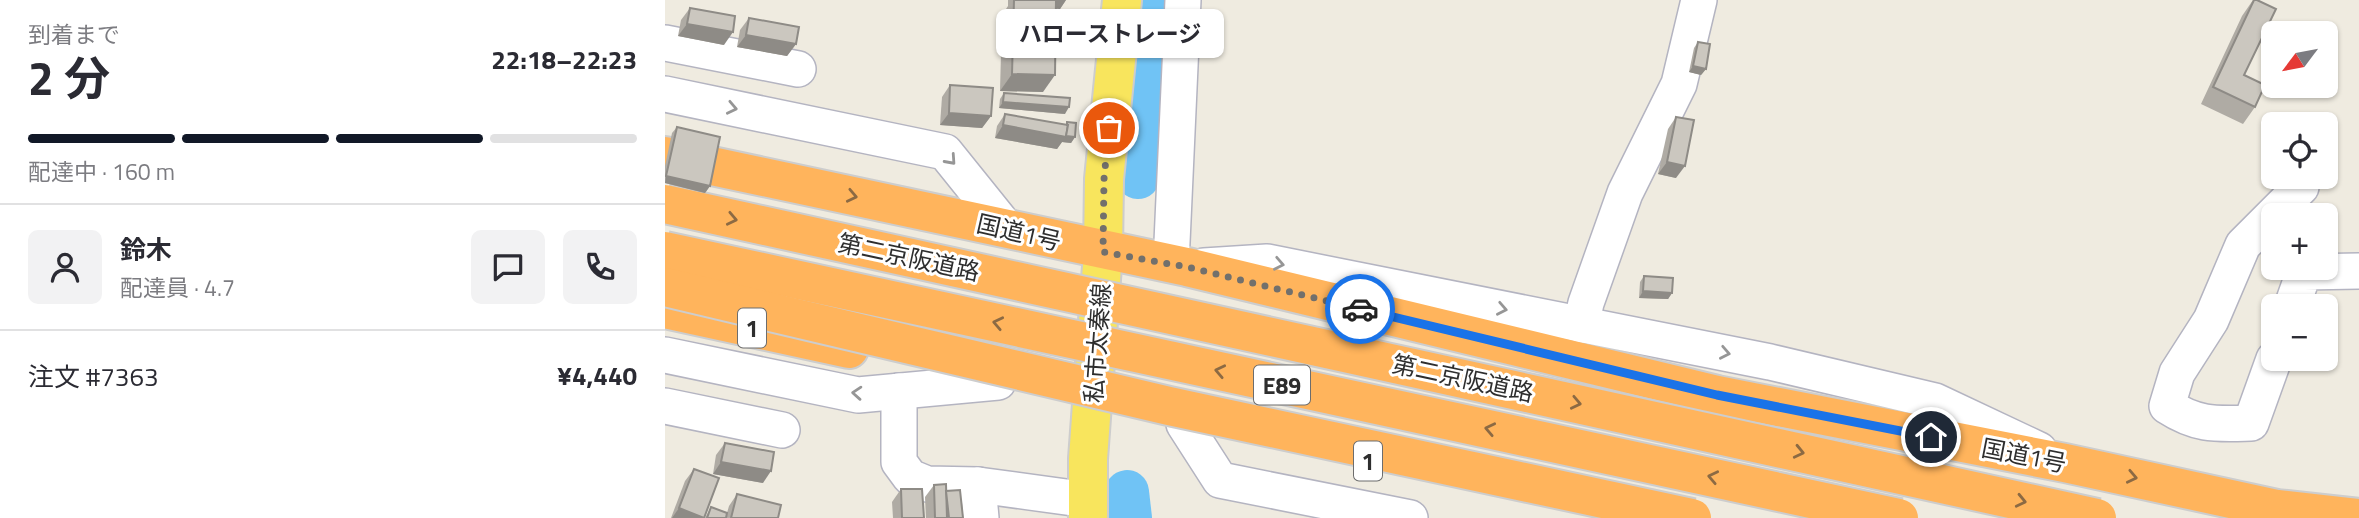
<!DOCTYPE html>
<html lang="ja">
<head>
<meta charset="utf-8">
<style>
  :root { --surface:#fff; --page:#f2f2f3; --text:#2b2b33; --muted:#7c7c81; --line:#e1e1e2; --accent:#111827 }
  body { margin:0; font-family:"Titillium Web","Noto Sans JP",sans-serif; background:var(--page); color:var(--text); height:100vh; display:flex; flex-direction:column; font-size:26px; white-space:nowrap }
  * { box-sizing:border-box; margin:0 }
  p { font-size:23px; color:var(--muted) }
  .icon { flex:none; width:38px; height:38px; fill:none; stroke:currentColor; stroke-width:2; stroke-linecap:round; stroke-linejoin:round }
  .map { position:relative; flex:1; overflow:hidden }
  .panel { display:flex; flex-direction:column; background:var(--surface); width:665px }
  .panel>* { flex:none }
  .needle { width:46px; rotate:238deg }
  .controls { position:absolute; left:1596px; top:21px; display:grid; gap:14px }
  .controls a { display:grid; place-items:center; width:77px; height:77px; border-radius:10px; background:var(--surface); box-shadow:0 2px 5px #0004; font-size:35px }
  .pin { position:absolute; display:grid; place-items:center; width:60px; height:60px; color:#fff; margin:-30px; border:4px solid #fff; border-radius:50%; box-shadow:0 2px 7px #0007 }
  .courier { position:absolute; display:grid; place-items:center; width:70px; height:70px; margin:-35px; border:5px solid #1a73e8; border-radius:50%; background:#fff; color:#222; box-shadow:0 2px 9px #0007 }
  .bubble { position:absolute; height:49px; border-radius:10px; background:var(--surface); box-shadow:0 2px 5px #0004; font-size:23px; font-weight:700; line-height:49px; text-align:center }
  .headline em { font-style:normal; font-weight:700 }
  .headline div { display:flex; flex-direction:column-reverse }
  .headline { display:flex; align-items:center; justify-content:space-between; height:119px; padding:0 28px }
  h1 { font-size:46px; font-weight:700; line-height:52px }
  .bar { display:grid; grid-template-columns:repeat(4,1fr); gap:10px 7px; align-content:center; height:84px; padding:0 28px }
  .bar i { height:9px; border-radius:5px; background:var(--line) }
  .bar .active { background:var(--accent) }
  .bar p { grid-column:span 4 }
  .line { display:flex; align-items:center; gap:18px; padding:0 28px; border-top:2px solid var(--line) }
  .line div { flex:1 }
  .round { display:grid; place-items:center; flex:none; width:74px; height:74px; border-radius:10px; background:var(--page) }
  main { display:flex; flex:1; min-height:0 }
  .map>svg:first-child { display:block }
</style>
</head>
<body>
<main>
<section class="panel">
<div class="headline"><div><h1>2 分</h1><p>到着まで</p></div><em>22:18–22:23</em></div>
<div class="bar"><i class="active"></i><i class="active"></i><i class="active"></i><i></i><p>配達中 · 160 m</p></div>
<div class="line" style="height:126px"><a class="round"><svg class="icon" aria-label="person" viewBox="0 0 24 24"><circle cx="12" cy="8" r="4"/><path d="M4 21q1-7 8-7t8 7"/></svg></a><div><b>鈴木</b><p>配達員 · 4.7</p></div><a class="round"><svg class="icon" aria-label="chat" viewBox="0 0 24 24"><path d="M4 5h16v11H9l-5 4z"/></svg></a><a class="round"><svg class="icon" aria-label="phone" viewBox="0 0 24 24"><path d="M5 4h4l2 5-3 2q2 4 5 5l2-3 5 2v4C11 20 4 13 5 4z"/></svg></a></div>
<div class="line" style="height:91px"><div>注文 #7363</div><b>¥4,440</b></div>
</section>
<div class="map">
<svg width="1694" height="518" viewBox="0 0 1694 518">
  <rect width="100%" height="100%" fill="#efebe0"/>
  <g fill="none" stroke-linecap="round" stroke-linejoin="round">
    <g stroke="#70c3f5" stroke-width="44">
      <polyline points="473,177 478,45 484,0"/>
      <polyline points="462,492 465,518"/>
    </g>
    <g stroke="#b4b4c1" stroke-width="38">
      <g id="minor">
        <polyline points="0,43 133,69"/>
        <polyline points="0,94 280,152 342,229"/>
        <polyline points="506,264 518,0"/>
        <polyline points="539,266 602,262 1105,362 1270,401 1374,450"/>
        <polyline points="1627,306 1639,272 1694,271"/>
        <polyline points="916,325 921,303 960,193 1014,84 1034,0"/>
        <polyline points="0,355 193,395 333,382"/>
        <path d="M1609,359l-23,64c-35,1 -53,3 -84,-17l10,-33 34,-53 32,-75 58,-58"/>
        <polyline points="234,391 234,462 245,477 262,484 313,485 423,500"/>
        <polyline points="0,406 117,430"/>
        <polyline points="519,424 555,480 745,518"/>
        <polyline points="313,485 316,518"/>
      </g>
    </g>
    <g stroke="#cdcdcd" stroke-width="42">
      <polyline id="major" points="423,518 423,459 438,252 439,179 457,0"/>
    </g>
    <g stroke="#cdcdcd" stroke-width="42">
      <g id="highway">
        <polyline points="0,156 522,267 1052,395 1400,463 1612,509 1694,518"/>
        <polyline points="0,309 184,349"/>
      </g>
    </g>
    <use href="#minor" stroke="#fff" stroke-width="35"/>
    <use href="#major" stroke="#f8e55d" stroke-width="38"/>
    <use href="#highway" stroke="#ffb45c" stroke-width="38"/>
    <g stroke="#cdcdcd" stroke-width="42" stroke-linecap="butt">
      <g id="highway-bridge">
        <polyline points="0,204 1432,518"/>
        <polyline points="0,251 1234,518"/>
        <polyline points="0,287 504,406 1027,518"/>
      </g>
    </g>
    <use href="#highway-bridge" stroke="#ffb45c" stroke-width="38"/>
  </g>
  <g fill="#afaba4">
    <polygon points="343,0 401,0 395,9 391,8 378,92 335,91 337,15 343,6"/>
    <polygon points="1588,0 1579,75 1590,107 1578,124 1536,104 1577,16"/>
    <polygon points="25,8 59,45 13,36 16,20"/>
    <polygon points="84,18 131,44 122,56 72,47 75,30"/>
    <polygon points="1033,42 1041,69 1036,75 1024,72 1029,48"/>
    <polygon points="285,85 326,116 317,128 275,125 277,97"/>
    <polygon points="339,93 400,114 334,108 335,99"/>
    <polygon points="340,114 400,125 402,122 410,137 406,143 397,142 392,149 330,138 332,126"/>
    <polygon points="1011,117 1011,178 993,174 1003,129"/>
    <polygon points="12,127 45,186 40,193 0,183 0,166 7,133"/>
    <polygon points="979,276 1007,293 1003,299 974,298 975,282"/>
    <polygon points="60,443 98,483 48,474 51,455"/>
    <polygon points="29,469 38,518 6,518 20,481"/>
    <polygon points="269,485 281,491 298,518 261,518 260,497"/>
    <polygon points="236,489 259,518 228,518 227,502"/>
    <polygon points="72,494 113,518 40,518 46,507 62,513 64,506"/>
  </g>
  <g fill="#8e8b86">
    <polygon points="349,0 401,0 395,9 349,6"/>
    <polygon points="22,24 68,32 59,45 13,36"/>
    <polygon points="81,35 131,44 122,56 72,47"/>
    <polygon points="1028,66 1041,69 1036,75 1024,72"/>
    <polygon points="347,74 390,75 378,92 335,91"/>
    <polygon points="338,102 404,107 400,114 334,108"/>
    <polygon points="284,113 326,116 317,128 275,125"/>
    <polygon points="338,125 401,136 410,137 406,143 397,142 392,149 330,138"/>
    <polygon points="1002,162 1020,166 1011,178 993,174"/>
    <polygon points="1,176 45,186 40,193 0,183"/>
    <polygon points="978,291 1007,293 1003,299 974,298"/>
    <polygon points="56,462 106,471 98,483 48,474"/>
    <polygon points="14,508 38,518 7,518"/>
  </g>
  <g fill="#cbc7bf" stroke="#8e8b86" stroke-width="2">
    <polygon points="349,0 391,0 390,75 347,74"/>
    <polygon points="1589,0 1592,0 1611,9 1579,75 1600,85 1590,107 1548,87"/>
    <polygon points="25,8 70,16 68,32 22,24"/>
    <polygon points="84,18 134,27 131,44 81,35"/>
    <polygon points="1033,42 1045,44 1041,69 1028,66"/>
    <polygon points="285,85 328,88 326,116 284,113"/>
    <polygon points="339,93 405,98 404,107 338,102"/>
    <polygon points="340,114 403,125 401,137 338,125"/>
    <polygon points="1011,117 1029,120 1020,166 1002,162"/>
    <polygon points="402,122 411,123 410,137 401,136 403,125 402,125"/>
    <polygon points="12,127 55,137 45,186 1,176"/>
    <polygon points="979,276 1008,278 1007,293 978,291"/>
    <polygon points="60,443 109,452 106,471 56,462"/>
    <polygon points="29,469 54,478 39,518 14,508"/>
    <polygon points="281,484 282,518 270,518 269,485"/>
    <polygon points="236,489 257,489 259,518 237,518"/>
    <polygon points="295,490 298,518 284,518 281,491"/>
    <polygon points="72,494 116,505 113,518 66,518"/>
    <polygon points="46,507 62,513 61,518 42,518"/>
  </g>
  <defs><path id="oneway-chevron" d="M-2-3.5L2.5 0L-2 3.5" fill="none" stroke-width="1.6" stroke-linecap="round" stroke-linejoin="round" transform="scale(1.75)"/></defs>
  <g stroke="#969696">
    <use href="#oneway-chevron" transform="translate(67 108) rotate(12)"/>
    <use href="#oneway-chevron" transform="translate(286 160) rotate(48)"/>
    <use href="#oneway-chevron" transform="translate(614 264) rotate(11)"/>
    <use href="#oneway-chevron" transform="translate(837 309) rotate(11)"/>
    <use href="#oneway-chevron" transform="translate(1060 353) rotate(11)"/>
    <use href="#oneway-chevron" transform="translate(192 393) rotate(-176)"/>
  </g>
  <g stroke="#8c6a43">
    <use href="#oneway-chevron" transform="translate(187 196) rotate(12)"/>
    <use href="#oneway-chevron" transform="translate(67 219) rotate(12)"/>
    <use href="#oneway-chevron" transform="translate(333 323) rotate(-168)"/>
    <use href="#oneway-chevron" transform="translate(555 371) rotate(-168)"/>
    <use href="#oneway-chevron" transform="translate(911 403) rotate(12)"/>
    <use href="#oneway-chevron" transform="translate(825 429) rotate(-168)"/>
    <use href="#oneway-chevron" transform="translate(1134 452) rotate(13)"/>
    <use href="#oneway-chevron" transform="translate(1048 477) rotate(-168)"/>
    <use href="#oneway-chevron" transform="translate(1467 477) rotate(12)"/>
    <use href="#oneway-chevron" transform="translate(1356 501) rotate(13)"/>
  </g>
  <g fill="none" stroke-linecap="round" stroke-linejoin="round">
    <polyline stroke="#72706c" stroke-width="7" stroke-dasharray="0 12.6" points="444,128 439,179 438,252 522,267 695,309"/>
    <polyline stroke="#1a73e8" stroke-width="9" points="695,309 1052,395 1266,437"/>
  </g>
  <g text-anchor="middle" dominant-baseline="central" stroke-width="6" stroke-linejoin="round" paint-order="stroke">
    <g fill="#fff" stroke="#6d6d6d" stroke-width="2">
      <rect x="73" y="308.5" width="28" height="39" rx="5"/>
      <rect x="589" y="365.5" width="56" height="39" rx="5"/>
      <rect x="689" y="441.5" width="28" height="39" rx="5"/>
    </g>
    <g font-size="23" font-weight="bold" fill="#2e2e2e">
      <text x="87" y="328">1</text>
      <text x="617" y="385">E89</text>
      <text x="703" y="461">1</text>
    </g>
    <g font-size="24" fill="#2e2e2e" stroke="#fff">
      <text transform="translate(354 232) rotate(13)">国道1号</text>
      <text transform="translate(244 257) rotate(12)">第二京阪道路</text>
      <text transform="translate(432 343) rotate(-86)">私市太秦線</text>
      <text transform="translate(798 378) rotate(12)">第二京阪道路</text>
      <text transform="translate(1359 455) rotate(11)">国道1号</text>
    </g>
  </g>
</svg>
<div class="controls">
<a><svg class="needle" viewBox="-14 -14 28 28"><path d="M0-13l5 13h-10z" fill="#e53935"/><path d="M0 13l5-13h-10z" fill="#7c7c81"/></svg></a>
<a><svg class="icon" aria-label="locate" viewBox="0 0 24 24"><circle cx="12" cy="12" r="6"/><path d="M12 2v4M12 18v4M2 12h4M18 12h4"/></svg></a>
<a>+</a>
<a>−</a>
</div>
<div class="pin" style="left:444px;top:128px;background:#ea580c"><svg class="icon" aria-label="bag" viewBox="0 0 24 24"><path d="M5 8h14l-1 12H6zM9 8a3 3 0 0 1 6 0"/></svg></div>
<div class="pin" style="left:1266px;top:437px;background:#1f2937"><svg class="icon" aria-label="home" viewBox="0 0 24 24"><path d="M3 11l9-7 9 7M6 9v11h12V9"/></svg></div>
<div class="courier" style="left:695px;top:309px"><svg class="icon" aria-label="car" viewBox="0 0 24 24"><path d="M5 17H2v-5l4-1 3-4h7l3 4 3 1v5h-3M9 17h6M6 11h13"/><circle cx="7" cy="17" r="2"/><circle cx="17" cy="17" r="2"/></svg></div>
<div class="bubble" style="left:331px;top:9px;width:228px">ハローストレージ</div>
</div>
</main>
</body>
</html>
